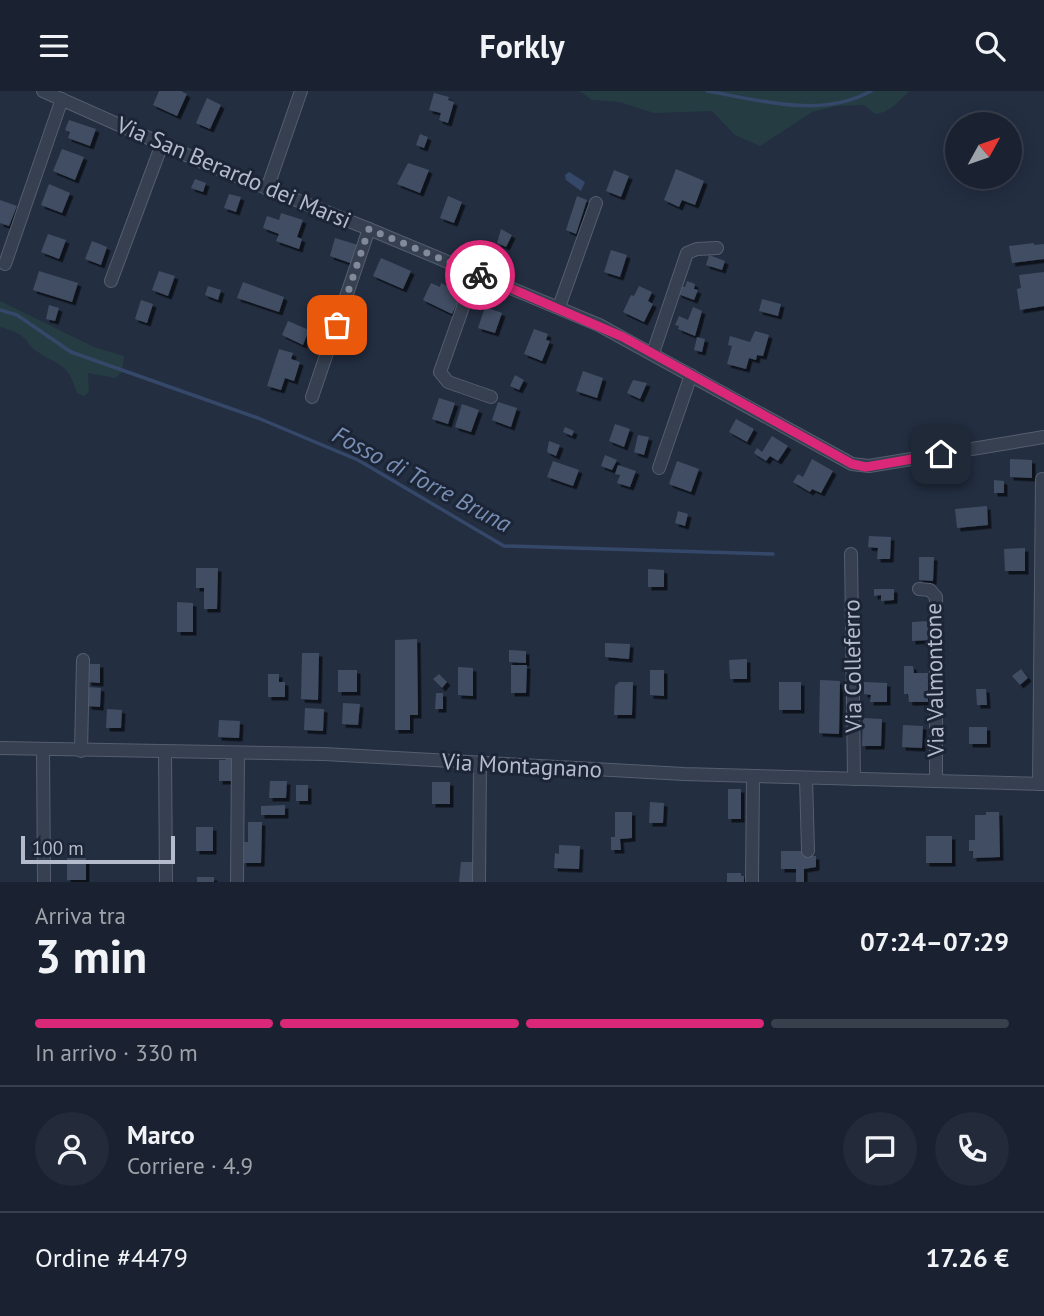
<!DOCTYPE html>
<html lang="it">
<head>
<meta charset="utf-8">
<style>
  :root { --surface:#1a2231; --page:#232a39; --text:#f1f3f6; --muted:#9fa4ab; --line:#383f4d; --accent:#db2777 }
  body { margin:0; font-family:"PT Sans",sans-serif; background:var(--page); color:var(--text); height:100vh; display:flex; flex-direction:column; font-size:26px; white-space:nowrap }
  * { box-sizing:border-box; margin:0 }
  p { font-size:23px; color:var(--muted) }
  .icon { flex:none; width:38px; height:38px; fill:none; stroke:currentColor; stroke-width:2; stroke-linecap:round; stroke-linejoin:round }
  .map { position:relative; height:791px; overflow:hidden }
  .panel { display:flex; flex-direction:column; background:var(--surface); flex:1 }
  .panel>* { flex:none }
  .needle { width:46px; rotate:50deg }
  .tools { position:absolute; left:945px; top:21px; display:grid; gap:14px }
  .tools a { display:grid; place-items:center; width:77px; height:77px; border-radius:50%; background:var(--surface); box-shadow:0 4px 18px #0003,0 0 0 2px var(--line); font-size:35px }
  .scale { position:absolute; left:21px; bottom:18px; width:154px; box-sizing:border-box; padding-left:7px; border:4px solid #b4bbcb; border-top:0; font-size:19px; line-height:24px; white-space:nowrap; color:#b4bbcb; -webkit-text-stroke:5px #1c2536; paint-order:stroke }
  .pin { position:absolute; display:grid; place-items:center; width:60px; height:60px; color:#fff; margin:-30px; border-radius:14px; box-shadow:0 4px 10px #0006 }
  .courier { position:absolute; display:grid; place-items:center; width:70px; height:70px; margin:-35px; border:5px solid #db2777; border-radius:50%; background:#fff; color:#222; box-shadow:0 2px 9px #0007 }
  .overview em { font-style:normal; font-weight:700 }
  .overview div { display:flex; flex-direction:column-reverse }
  .overview { display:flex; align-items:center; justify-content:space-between; height:119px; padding:0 35px }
  h1 { font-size:46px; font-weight:700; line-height:52px }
  .bar { display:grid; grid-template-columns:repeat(4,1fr); gap:10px 7px; align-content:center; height:84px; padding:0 35px }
  .bar i { height:9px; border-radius:5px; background:var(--line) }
  .bar .current { background:var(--accent) }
  .bar p { grid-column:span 4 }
  .line { display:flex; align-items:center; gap:18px; padding:0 35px; border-top:2px solid var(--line) }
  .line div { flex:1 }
  .round { display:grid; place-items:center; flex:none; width:74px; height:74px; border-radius:37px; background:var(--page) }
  header { display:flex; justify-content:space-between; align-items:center; height:91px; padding:0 35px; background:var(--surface); font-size:32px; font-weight:700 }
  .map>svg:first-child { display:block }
</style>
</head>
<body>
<header><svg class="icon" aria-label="menu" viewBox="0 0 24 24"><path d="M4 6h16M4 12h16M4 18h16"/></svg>Forkly<svg class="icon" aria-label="search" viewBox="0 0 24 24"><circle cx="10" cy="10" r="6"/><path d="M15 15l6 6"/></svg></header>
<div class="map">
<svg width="1044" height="791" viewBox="0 0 1044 791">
  <defs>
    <filter id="shadow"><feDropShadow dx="3.5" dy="3.5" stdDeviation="0" flood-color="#0009"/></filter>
  </defs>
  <rect width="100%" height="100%" fill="#232e41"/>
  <g fill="#253d42">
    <path d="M579,0h330c-11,11 -18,21 -34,23l-11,-9 -27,1 -25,6 -52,34 -25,-11 -23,-24 -58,2 -35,-11 -27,-2z"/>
    <path d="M0,210l94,46 30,9 -2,16 -7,6 -27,-5 1,19 -5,4 -7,-3c-9,-30 -17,-27 -41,-42 -5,-3 -7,-8 -11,-12 -7,-7 -15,-9 -25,-12z"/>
  </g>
  <polygon fill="#354869" points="569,81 585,91 581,100 566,89 565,84"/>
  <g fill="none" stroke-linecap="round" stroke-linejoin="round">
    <g stroke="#354869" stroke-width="3.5">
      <path d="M707,0c52,9 114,28 164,0"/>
      <polyline points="0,219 17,224 71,261 258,327 358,369 504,455 773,463"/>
    </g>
  </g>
  <g fill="#414d64" filter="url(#shadow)">
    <polygon points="159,0 181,0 187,3 177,25 153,14"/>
    <polygon points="434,2 449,6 448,9 454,11 448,32 439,29 441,22 429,19"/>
    <polygon points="207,7 221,14 210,38 196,32"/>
    <polygon points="69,29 96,38 90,55 68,47 70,41 65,39"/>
    <polygon points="420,43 428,46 424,57 416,54"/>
    <polygon points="62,58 84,66 75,89 53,80"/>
    <polygon points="408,72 429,79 420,102 397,93"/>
    <polygon points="676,78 704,90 695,114 682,109 679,116 664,109"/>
    <polygon points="614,79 629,85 621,106 606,100"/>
    <polygon points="195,88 206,92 203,101 191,97"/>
    <polygon points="49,93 70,102 62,122 41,114"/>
    <polygon points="229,103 241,106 236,121 224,117"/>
    <polygon points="448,105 462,111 454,132 440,127"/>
    <polygon points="577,105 587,109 576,143 566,139"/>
    <polygon points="0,109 17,115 9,135 0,132"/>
    <polygon points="281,122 303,129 297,146 302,148 299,158 276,150 279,143 263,137 267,125 279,129"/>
    <polygon points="501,138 512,144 506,156 497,152"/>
    <polygon points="48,143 66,149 59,168 41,161"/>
    <polygon points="335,147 358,154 353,173 330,165"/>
    <polygon points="92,150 107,156 101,174 85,168"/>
    <polygon points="1034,152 1034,154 1044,153 1044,168 1012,172 1009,155"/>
    <polygon points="611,159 627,164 620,186 604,181"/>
    <polygon points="709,164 725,170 722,179 706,174"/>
    <polygon points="381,167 411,180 403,198 373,185"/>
    <polygon points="39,180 78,192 72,211 33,199"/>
    <polygon points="159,180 175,185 168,205 152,199"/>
    <polygon points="1044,181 1044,215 1020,219 1017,198 1021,197 1019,184"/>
    <polygon points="687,190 695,193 694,198 698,199 694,209 678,203 681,195 685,196"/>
    <polygon points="243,191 284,206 279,221 237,207"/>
    <polygon points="431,192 440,196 441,192 462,202 452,223 423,209"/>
    <polygon points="208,195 221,199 218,209 205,204"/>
    <polygon points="639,195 652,201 648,210 653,213 644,231 623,221 631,204 634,205"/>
    <polygon points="762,208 781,213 778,225 759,220"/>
    <polygon points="141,209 153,213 147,232 135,228"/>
    <polygon points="49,214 59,217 55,230 46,228"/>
    <polygon points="485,216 502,222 495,242 478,237"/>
    <polygon points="693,216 702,220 695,245 678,238 679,235 675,234 679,225 688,229"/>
    <polygon points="288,230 309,239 303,254 282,244"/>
    <polygon points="534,238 548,243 546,249 550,250 542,270 524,263"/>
    <polygon points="755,240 769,244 763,265 757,264 756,269 749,267 746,278 727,273 732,255 728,254 730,245 750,251"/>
    <polygon points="697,246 705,248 702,261 694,259"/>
    <polygon points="279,258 293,262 291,268 300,271 294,290 285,287 281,299 267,295"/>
    <polygon points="583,280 603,287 597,307 576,300"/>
    <polygon points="515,284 524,289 519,299 510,295"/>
    <polygon points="633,289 647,292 640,308 627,302"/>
    <polygon points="439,307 455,312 448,333 432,328"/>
    <polygon points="498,311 517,317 511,336 492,329"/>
    <polygon points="462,313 479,319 471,341 455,336"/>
    <polygon points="736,328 754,338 747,351 729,341"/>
    <polygon points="615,333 630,338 624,356 609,350"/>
    <polygon points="565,336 574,340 572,345 563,341"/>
    <polygon points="638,344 649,346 644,364 634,361"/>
    <polygon points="772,345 788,355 778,370 770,365 766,370 754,362 757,357 762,361"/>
    <polygon points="549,350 560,354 556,365 547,361"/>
    <polygon points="605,364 617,369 612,379 601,375"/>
    <polygon points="812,368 833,380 821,402 812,398 810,401 793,391 798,383 803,386"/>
    <polygon points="1010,368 1032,369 1032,387 1010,386"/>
    <polygon points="553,370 579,379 573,395 547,386"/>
    <polygon points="677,370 699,378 691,401 669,393"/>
    <polygon points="618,374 636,380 630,396 617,392 620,384 615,383"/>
    <polygon points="994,389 1004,390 1004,402 994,402"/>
    <polygon points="987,415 988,434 957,437 955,418"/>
    <polygon points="678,420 688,423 685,435 675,432"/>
    <polygon points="869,445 891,446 890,468 877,468 878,457 868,456"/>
    <polygon points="1025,457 1025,480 1005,480 1004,458"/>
    <polygon points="919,466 934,466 933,490 919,489"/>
    <polygon points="196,477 218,477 217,518 204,518 204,497 196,497"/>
    <polygon points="648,478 664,479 664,496 648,496"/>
    <polygon points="874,498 894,498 894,509 881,510 881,504 874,505"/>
    <polygon points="177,511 193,512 193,541 177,541"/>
    <polygon points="929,530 930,549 912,550 912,531"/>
    <polygon points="417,548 418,624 410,624 410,639 395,639 395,549"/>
    <polygon points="605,552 630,553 629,568 605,566"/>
    <polygon points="509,559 526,560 526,572 509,571"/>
    <polygon points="302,562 319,562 318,609 301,608"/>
    <polygon points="747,568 747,588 730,588 729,569"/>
    <polygon points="88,573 100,573 100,592 88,591"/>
    <polygon points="511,574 527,574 526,602 511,602"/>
    <polygon points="904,575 913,575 914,582 928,582 928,611 909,611 908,603 904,603"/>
    <polygon points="458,576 473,577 473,605 458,604"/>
    <polygon points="1021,578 1028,587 1020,594 1012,585"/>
    <rect x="338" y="579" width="19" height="22"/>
    <polygon points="650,579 664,579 664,605 650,604"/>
    <polygon points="268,583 279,583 279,591 285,591 285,606 268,606"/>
    <polygon points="439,583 447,591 442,597 433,588"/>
    <polygon points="820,589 840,590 839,643 819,642"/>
    <polygon points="619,591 633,591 632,624 614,624 615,595"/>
    <rect x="779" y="591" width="22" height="28"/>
    <polygon points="864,591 887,592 887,611 870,611 871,604 864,603"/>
    <polygon points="88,596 101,597 100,616 88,615"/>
    <polygon points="976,598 986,598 987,614 977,614"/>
    <polygon points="436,602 443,602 443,618 435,618"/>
    <polygon points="343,612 360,613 358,634 342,633"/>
    <polygon points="305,617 324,618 323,640 304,639"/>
    <polygon points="107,618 122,619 121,637 106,637"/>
    <polygon points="863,627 882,628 881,655 862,655"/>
    <polygon points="219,629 240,630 239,647 218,646"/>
    <polygon points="903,634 923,635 922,657 902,656"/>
    <rect x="969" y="636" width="18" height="17"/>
    <polygon points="226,667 236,668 236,690 219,690 219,669 226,669"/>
    <polygon points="270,690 287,690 286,707 269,707"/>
    <rect x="432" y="691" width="18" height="22"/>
    <rect x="296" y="694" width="12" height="16"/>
    <rect x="728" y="698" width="13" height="30"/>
    <polygon points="650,711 664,712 663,732 649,732"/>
    <polygon points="285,714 285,724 261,724 261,715"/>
    <polygon points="615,721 632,721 632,747 620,748 621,759 611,759 611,746 615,746"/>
    <polygon points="986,721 999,721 1000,766 973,767 973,760 969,760 969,749 975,749 975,724 986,724"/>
    <polygon points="248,731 262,731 261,772 243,772 243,751 248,751"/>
    <rect x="196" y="736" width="17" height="24"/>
    <rect x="926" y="745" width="26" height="27"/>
    <polygon points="559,754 580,755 579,778 554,777 555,762 559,763"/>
    <polygon points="781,760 805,760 809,765 816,765 816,776 804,778 804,791 796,791 796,778 781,778"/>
    <rect x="67" y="767" width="19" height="22"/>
    <polygon points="461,771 473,771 473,785 476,791 459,791"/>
    <polygon points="727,782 741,782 741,785 744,785 744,791 727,791"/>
    <rect x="197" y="786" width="17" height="5"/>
  </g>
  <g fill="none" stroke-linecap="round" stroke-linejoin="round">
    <g stroke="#555e6e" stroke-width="14">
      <g id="minor">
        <polyline points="43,0 209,74 369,138 599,234 852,373 869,375 1044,346"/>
        <polyline points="267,98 301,0"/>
        <polyline points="5,173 62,8"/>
        <polyline points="475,182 440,281 448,291 491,306"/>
        <polyline points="111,190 162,53"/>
        <polyline points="559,216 596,112"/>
        <polyline points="653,262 687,162 697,158 717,157"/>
        <polyline points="312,306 369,138"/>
        <polyline points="659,377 691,284"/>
        <polyline points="851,463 854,688"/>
        <polyline points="919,498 930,499 936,506 936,690"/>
        <polyline points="0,657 324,663 684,683 1044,693"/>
        <polyline points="43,658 44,791"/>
        <polyline points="81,660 83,569"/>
        <polyline points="165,661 166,791"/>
        <polyline points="806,687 808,760"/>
        <polyline points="1039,693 1042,388"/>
        <polyline points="237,791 238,662"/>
        <polyline points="479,791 480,672"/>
        <polyline points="752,791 753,685"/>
      </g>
    </g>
    <use href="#minor" stroke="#374051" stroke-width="12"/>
  </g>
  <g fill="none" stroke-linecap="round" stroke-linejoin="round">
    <polyline stroke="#818a9b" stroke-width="7" stroke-dasharray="0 12.6" points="337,234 369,138 480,184"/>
    <polyline stroke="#db2777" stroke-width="9" points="480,184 623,246 852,373 866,376 941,363"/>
  </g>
  <g text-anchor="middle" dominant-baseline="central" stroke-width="6" stroke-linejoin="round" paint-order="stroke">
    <g font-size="23" fill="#b4bbcb" stroke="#1c2536">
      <text transform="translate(234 81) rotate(23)">Via San Berardo dei Marsi</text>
      <text transform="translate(852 575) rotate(-91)">Via Colleferro</text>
      <text transform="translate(934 589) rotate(-91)">Via Valmontone</text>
      <text transform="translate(522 674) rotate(3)">Via Montagnano</text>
    </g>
    <g font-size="24" font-style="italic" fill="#798eb5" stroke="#1c2536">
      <text transform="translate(422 388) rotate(28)">Fosso di Torre Bruna</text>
    </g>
  </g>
</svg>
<div class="tools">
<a><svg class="needle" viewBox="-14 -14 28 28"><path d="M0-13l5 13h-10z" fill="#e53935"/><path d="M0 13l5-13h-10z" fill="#9fa4ab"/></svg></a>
</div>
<div class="scale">100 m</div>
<div class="pin" style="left:337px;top:234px;background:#ea580c"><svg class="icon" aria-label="bag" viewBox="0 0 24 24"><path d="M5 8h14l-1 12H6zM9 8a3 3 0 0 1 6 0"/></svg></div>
<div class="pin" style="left:941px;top:363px;background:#1f2937"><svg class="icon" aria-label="home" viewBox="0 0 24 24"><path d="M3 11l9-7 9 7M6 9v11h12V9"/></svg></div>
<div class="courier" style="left:480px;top:184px"><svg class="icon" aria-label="bike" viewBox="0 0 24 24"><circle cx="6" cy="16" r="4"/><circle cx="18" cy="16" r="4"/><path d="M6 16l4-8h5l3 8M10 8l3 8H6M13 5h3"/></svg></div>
</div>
<section class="panel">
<div class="overview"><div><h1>3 min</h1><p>Arriva tra</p></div><em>07:24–07:29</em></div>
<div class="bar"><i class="current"></i><i class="current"></i><i class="current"></i><i></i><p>In arrivo · 330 m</p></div>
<div class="line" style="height:126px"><a class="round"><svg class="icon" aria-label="person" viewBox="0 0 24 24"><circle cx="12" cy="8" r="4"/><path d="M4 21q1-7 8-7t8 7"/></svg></a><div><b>Marco</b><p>Corriere · 4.9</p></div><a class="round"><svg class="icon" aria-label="chat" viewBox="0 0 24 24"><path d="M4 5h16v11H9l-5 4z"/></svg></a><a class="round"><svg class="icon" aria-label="phone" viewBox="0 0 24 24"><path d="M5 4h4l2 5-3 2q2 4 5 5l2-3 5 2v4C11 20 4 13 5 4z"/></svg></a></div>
<div class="line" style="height:91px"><div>Ordine #4479</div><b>17.26 €</b></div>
</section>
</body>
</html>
